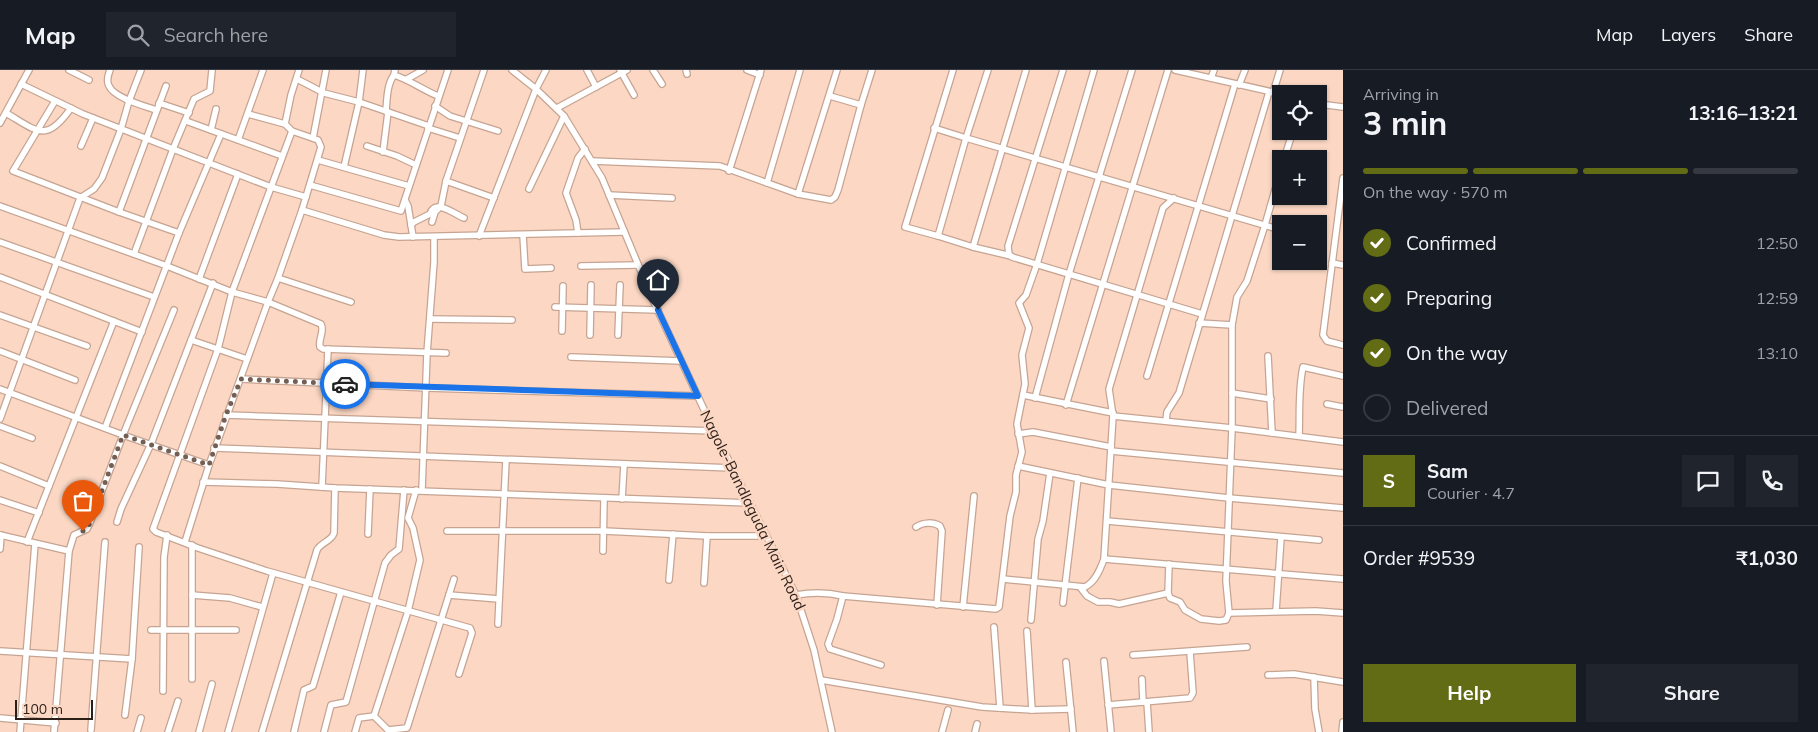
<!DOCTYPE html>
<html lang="en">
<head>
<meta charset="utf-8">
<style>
  :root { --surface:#171b24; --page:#20242c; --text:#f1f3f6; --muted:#9ea1a6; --line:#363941; --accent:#616c14 }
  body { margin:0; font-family:Mulish,sans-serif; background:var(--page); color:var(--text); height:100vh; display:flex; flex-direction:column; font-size:19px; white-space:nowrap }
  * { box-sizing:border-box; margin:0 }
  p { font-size:16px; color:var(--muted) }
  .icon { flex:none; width:28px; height:28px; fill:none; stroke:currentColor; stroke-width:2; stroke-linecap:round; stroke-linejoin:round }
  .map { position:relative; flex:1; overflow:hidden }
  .details { display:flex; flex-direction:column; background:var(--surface); width:475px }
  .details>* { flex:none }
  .controls { position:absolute; left:1272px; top:15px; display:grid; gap:10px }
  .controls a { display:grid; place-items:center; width:55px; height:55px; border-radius:0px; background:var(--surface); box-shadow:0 1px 4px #0004; font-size:25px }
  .scale { position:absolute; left:15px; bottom:12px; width:78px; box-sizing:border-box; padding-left:5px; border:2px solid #2c1f18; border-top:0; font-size:14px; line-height:18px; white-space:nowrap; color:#2c1f18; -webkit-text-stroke:4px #fbd7c4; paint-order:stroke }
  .pin { position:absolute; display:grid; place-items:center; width:42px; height:42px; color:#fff; margin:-51px -21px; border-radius:50% 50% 50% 0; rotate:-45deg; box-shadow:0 0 5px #0007 }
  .pin .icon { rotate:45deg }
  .courier { position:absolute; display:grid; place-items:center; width:50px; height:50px; margin:-25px; border:4px solid #1a73e8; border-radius:50%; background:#fff; color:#222; box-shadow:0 1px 6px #0007 }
  .overview em { font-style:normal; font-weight:700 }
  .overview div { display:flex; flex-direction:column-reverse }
  .overview { display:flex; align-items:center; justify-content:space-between; height:85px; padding:0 20px }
  h1 { font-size:32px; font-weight:700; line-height:38px }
  .bar { display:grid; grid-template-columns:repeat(4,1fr); gap:8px 5px; align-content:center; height:60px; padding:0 20px }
  .bar i { height:6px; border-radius:4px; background:var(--line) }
  .bar .selected { background:var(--accent) }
  .bar p { grid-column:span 4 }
  .line { display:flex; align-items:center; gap:12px; padding:0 20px; border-top:1px solid var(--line) }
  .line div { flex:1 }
  .round { display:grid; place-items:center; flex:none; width:52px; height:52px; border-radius:0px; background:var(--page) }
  ol { padding:0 20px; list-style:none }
  li { display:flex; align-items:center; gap:15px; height:55px }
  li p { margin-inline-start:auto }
  li .icon { padding:5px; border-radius:50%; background:var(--accent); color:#fff; stroke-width:4 }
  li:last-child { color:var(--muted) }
  li i { width:28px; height:28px; border:2px solid var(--line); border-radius:50% }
  .primary-button { display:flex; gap:10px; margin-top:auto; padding:10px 20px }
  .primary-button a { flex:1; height:58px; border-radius:0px; background:var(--accent); color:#fff; font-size:20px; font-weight:700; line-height:58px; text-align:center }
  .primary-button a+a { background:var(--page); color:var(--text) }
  header { display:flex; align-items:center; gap:30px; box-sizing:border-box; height:70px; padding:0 25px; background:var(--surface); border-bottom:1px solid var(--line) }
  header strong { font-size:24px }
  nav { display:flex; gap:28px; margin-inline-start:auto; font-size:18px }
  .search { width:350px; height:45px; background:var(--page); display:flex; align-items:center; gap:12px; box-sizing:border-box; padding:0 18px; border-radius:0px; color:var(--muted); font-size:19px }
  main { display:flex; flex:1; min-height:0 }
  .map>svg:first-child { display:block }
</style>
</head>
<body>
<header>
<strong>Map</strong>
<div class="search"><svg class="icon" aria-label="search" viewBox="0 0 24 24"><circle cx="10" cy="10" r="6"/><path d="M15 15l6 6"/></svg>Search here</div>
<nav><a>Map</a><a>Layers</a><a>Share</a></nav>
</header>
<main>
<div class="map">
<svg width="1343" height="662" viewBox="0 0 1343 662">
  <rect width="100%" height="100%" fill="#fbd7c4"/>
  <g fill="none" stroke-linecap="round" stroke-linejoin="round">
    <g stroke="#c6a492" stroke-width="8">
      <g id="minor">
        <polyline points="69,0 89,10"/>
        <path d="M110,0c-2,5 -4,11 -1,16 5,12 36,20 47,24"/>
        <polyline points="299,0 291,25 285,54 292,61 318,70 321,77 302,140 384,165 399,167 624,162"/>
        <path d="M395,0l-1,5c16,5 29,15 44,21"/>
        <polyline points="512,0 536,19 564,46 602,108 652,228 714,361 796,525 814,580 832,662"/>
        <polyline points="587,0 596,17"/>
        <polyline points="620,0 634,25"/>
        <polyline points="653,0 662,14"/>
        <polyline points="686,0 687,4"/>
        <polyline points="747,0 760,5"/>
        <polyline points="988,0 966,68 1281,160"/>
        <polyline points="1063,0 1008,176 1009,185 1012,187 1202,244"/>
        <polyline points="1175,0 1281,24"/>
        <polyline points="1211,8 1214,0"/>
        <polyline points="297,9 324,23 359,32 429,56"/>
        <polyline points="407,9 423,0"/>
        <polyline points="21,14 83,44 271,117 306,127"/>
        <polyline points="1239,15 1245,0"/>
        <polyline points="1273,23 1280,0"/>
        <polyline points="830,26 861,35"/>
        <polyline points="55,31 13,101 119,142 166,16"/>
        <polyline points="159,33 189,43"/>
        <polyline points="1319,34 1343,37"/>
        <polyline points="435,36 450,46 498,61"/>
        <polyline points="557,38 627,0"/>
        <path d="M386,41c1,-12 1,-27 8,-36"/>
        <path d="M6,43c31,18 40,31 65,-5"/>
        <polyline points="248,44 285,54"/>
        <polyline points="186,51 282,86"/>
        <polyline points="0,53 29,0"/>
        <polyline points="428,58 460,68"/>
        <polyline points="934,58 966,68 938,166 973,177 1026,0"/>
        <polyline points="211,60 216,39"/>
        <polyline points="292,61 232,222 218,279 153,459 156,462 198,478 267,501 470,558 472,563 459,604"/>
        <polyline points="313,68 326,0"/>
        <polyline points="238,70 263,0"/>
        <polyline points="81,76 93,48"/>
        <polyline points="367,76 397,86 416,95"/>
        <polyline points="383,82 388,42"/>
        <polyline points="1284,89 1293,61"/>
        <polyline points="318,90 409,116"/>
        <polyline points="592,91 720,96 798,124 831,130 835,127 838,120 861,35 872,0"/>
        <polyline points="344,97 359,32 363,0"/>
        <polyline points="1281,99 1265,155 1247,211 1237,227 1232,255 1232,358 1226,511 1229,543 1316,541 1343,543"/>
        <polyline points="729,101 761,0"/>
        <polyline points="1343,108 1323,265 1327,271 1343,275"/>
        <polyline points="446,111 494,128"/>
        <polyline points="767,113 800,0"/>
        <polyline points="310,115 401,141 448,0"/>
        <polyline points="529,119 564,46"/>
        <polyline points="798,124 837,0"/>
        <polyline points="609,125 672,128"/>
        <polyline points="405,130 408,136 413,167"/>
        <polyline points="0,136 167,196 232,222 268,232 278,208"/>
        <polyline points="302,140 278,208 351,232"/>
        <polyline points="119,142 179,163"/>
        <polyline points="432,152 435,142 441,136 446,111 484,0"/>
        <path d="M411,155l3,-3 16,-8c5,-16 24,0 34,4"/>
        <polyline points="578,163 576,150 566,123 578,88 585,79"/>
        <polyline points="523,165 525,199 551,198"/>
        <polyline points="479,166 536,19 546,0"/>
        <polyline points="938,166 905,157 953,0"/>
        <polyline points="0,172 154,227"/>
        <polyline points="973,177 1011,186"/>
        <polyline points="134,184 173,79 194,29 210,21 212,0"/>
        <polyline points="1332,193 1343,195"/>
        <polyline points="581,196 638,195"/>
        <polyline points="0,207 142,262"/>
        <polyline points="199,209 238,104"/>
        <polyline points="555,237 658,240"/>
        <polyline points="0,245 87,276"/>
        <polyline points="430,249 512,250"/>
        <polyline points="1199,253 1232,255"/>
        <polyline points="562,261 563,216"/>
        <polyline points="590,265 591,215"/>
        <polyline points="618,265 620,215"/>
        <polyline points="191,270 247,289"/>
        <polyline points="0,281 75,310"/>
        <polyline points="1268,286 1272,363"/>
        <polyline points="571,287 681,291"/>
        <polyline points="1147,306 1235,14"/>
        <polyline points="241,309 427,318 698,326"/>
        <polyline points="0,319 123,365 209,395"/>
        <polyline points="1232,323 1271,329"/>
        <polyline points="1023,325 1113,343"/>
        <polyline points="1035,328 1069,204 1132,0"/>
        <polyline points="1327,334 1343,337"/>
        <polyline points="1066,335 1168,0"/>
        <polyline points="226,345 714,361"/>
        <polyline points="1113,346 1232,358 1343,372"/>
        <polyline points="0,349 80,128 94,119 102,108 121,59 129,31 141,0"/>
        <polyline points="1166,351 1167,342 1179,323 1269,22"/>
        <polyline points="0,356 32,368"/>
        <polyline points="105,358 179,163 221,64"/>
        <polyline points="1018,364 1033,362 1111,377"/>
        <path d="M1299,366c1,-23 -1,-46 4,-69l40,9"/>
        <polyline points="214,378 732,398"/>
        <polyline points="1111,381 1343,403"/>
        <polyline points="0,396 49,416 114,251"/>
        <polyline points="1018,396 1109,415 1229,428 1343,438"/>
        <polyline points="203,412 277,414 335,418 750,433"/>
        <polyline points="322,417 328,279"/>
        <polyline points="422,420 427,283 434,192 434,167"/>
        <polyline points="622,429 624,395"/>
        <polyline points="0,430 39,443"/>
        <polyline points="1107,451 1319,470"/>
        <polyline points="117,452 121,439 151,374 213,213"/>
        <path d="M916,457c7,-5 17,-5 24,-1l2,5 -5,74"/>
        <polyline points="447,461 604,461 707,466 766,466"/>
        <polyline points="368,464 370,419"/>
        <polyline points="0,465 69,481"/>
        <polyline points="27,472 49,416"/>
        <path d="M185,472l24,-77 59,-163 53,22c4,8 -3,14 -1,23l3,2 123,4"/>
        <polyline points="192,475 192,609"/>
        <polyline points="0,479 1,465"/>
        <polyline points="603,481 604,429"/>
        <polyline points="1104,489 1343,509"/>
        <polyline points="1169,494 1168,523 1170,528 1180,532 1185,540 1201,549 1219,551 1226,550 1229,543"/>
        <path d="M1003,509l82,8c10,-5 15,-17 19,-28l9,-143 -4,-27 54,-181 11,-10"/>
        <polyline points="669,510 673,464"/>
        <polyline points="704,513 707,466"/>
        <polyline points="1080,517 1087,526 1098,532 1110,532 1119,534 1168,523"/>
        <polyline points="192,525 230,528 262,537"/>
        <polyline points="449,525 499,529"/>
        <path d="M796,525c16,-3 31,-3 47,1l153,13 3,-2 11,-91 6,-24v-17l6,-23 -5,-28 8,-40 -3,-29 7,-27 -10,-25 7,-8 11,-31 57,-194"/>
        <polyline points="843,526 837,549 828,574 830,579 881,595"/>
        <polyline points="1063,533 1078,408"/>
        <polyline points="963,537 974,426"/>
        <polyline points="1276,541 1281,468"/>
        <polyline points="1031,550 1038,469 1043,451 1050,403"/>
        <polyline points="498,554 506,390"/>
        <polyline points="994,557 1000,638"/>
        <polyline points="151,560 236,560"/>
        <polyline points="1027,561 1032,640"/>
        <polyline points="0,581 132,589"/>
        <polyline points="1133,585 1247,577"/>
        <polyline points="1104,591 1111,662"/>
        <polyline points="1066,592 1073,662"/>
        <polyline points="1268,605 1294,604 1343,612"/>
        <polyline points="1314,607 1315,639 1319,662"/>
        <polyline points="1142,609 1143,632"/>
        <polyline points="821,610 982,637 1032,640 1071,639"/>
        <polyline points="163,621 164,487 167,465"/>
        <polyline points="1147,632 1149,662"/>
        <polyline points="1108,635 1190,628 1193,623 1190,582"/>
        <polyline points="125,645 132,589 139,477"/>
        <polyline points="374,646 388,660"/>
        <polyline points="0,648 56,653"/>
        <polyline points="91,660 105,472"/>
        <polyline points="388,660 407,658 454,509"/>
        <polyline points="20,662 35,474"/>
        <polyline points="54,662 69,481 74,465 87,459 89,455 123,365 174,240"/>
        <polyline points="137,662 141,648"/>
        <polyline points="168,662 178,631"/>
        <polyline points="199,662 212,614"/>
        <polyline points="228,662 273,503"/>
        <path d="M262,662l55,-182c4,-8 14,-8 17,-17l1,-45"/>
        <polyline points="294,662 304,620 313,616 341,522"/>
        <polyline points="324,662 331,635 346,632 385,493 391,485 399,479 404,420"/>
        <polyline points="355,662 359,648 374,646 408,541 420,490 413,458 408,448 416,420"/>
        <polyline points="942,662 948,640"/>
        <polyline points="975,662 977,654"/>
        <polyline points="1342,662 1343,652"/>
      </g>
    </g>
    <use href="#minor" stroke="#fff" stroke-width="5.5"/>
  </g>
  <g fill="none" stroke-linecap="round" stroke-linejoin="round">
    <polyline stroke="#745f54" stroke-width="5" stroke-dasharray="0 9" points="83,461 89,455 123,365 209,395 226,345 241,309 345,314"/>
    <polyline stroke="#1a73e8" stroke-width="6" points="345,314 698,326 658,240"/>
  </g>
  <g text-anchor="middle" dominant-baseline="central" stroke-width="5" stroke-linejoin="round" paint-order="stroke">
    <g font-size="15" fill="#2c1f18" stroke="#fbd7c4">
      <text transform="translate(753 440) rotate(64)">Nagole-Bandlaguda Main Road</text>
    </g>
  </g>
</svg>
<div class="controls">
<a><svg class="icon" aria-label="locate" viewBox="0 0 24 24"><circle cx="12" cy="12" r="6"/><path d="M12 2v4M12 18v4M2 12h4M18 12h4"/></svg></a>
<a>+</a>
<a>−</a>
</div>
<div class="scale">100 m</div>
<div class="pin" style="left:83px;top:461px;background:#ea580c"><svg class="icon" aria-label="bag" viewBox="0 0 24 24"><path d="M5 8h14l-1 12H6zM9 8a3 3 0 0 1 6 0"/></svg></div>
<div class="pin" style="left:658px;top:240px;background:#1f2937"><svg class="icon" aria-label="home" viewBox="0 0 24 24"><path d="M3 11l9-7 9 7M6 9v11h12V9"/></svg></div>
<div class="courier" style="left:345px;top:314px"><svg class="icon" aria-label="car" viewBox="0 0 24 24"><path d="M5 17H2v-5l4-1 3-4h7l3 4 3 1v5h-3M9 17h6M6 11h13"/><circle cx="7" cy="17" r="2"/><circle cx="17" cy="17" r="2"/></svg></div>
</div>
<section class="details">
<div class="overview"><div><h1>3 min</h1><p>Arriving in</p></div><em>13:16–13:21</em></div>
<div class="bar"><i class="selected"></i><i class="selected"></i><i class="selected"></i><i></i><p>On the way · 570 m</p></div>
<ol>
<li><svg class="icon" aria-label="check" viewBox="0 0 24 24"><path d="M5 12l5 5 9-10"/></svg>Confirmed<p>12:50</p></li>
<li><svg class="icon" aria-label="check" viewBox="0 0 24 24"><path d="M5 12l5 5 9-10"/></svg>Preparing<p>12:59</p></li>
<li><svg class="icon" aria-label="check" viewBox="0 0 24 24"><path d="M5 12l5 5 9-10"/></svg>On the way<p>13:10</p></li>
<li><i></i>Delivered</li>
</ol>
<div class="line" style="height:90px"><b class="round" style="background:var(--accent);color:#fff">S</b><div><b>Sam</b><p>Courier · 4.7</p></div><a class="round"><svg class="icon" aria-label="chat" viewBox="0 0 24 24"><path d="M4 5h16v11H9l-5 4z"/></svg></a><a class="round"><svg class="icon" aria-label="phone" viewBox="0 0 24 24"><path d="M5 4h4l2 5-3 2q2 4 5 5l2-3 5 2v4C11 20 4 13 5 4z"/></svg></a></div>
<div class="line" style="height:65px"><div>Order #9539</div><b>₹1,030</b></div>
<div class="primary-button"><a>Help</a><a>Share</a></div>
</section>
</main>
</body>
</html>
